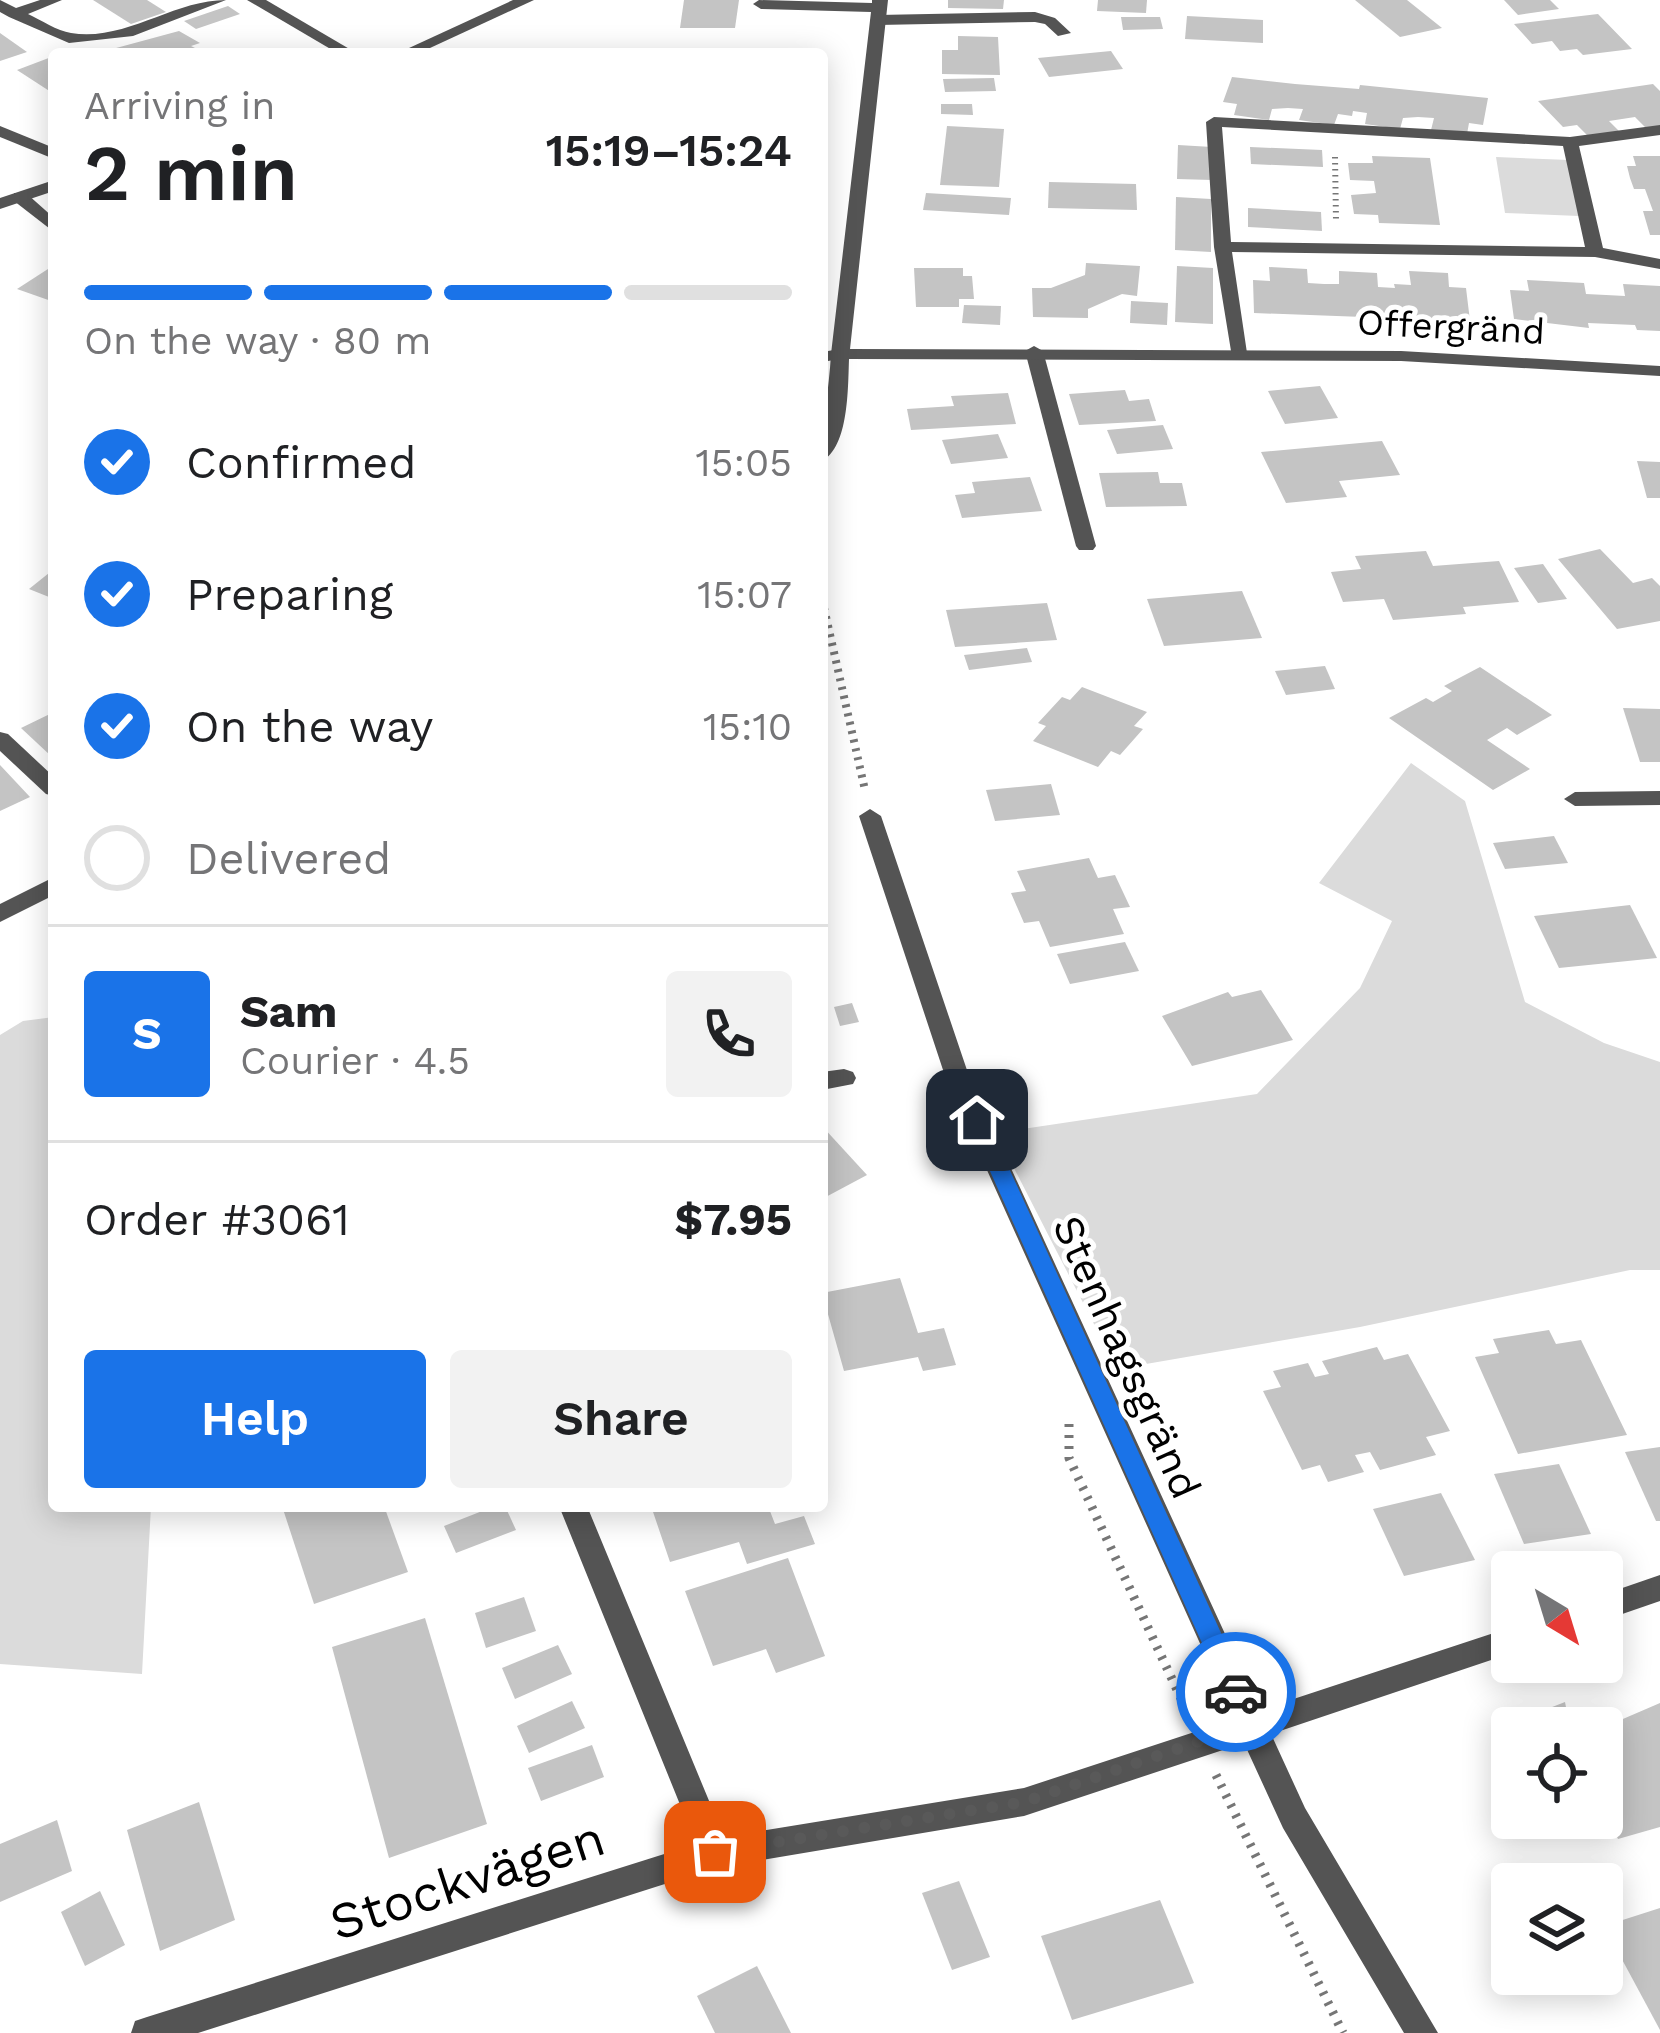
<!DOCTYPE html>
<html lang="en">
<head>
<meta charset="utf-8">
<style>
  :root { --surface:#fff; --page:#f2f2f2; --text:#202124; --muted:#757577; --line:#e0e0e0; --accent:#1a73e8 }
  body { margin:0; font-family:"Work Sans",sans-serif; background:var(--page); color:var(--text); height:100vh; display:flex; flex-direction:column; font-size:45px; white-space:nowrap }
  * { box-sizing:border-box; margin:0 }
  p { font-size:39px; color:var(--muted) }
  .icon { flex:none; width:66px; height:66px; fill:none; stroke:currentColor; stroke-width:2; stroke-linecap:round; stroke-linejoin:round }
  .map { position:relative; flex:1; overflow:hidden }
  .panel { position:absolute; left:48px; top:48px; width:780px; height:1464px; display:flex; flex-direction:column; background:var(--surface); border-radius:12px; box-shadow:0 6px 30px #0003 }
  .panel>* { flex:none }
  .needle { width:78px; rotate:142deg }
  .buttons { position:absolute; left:1491px; top:1551px; display:grid; gap:24px }
  .buttons a { display:grid; place-items:center; width:132px; height:132px; border-radius:12px; background:var(--surface); box-shadow:0 6px 30px #0003; font-size:60px }
  .pin { position:absolute; display:grid; place-items:center; width:102px; height:102px; color:#fff; margin:-51px; border-radius:24px; box-shadow:0 6px 18px #0006 }
  .courier { position:absolute; display:grid; place-items:center; width:120px; height:120px; margin:-60px; border:9px solid #1a73e8; border-radius:50%; background:#fff; color:#222; box-shadow:0 3px 15px #0007 }
  .summary em { font-style:normal; font-weight:600 }
  .summary div { display:flex; flex-direction:column-reverse }
  .summary { display:flex; align-items:center; justify-content:space-between; height:204px; padding:0 36px }
  h1 { font-size:78px; font-weight:600; line-height:90px }
  .bar { display:grid; grid-template-columns:repeat(4,1fr); gap:18px 12px; align-content:center; height:144px; padding:0 36px }
  .bar i { height:15px; border-radius:9px; background:var(--line) }
  .bar .on { background:var(--accent) }
  .bar p { grid-column:span 4 }
  .line { display:flex; align-items:center; gap:30px; padding:0 36px; border-top:3px solid var(--line) }
  .line div { flex:1 }
  .round { display:grid; place-items:center; flex:none; width:126px; height:126px; border-radius:12px; background:var(--page) }
  ol { padding:0 36px; list-style:none }
  li { display:flex; align-items:center; gap:36px; height:132px }
  li p { margin-inline-start:auto }
  li .icon { padding:12px; border-radius:50%; background:var(--accent); color:#fff; stroke-width:4 }
  li:last-child { color:var(--muted) }
  li i { width:66px; height:66px; border:6px solid var(--line); border-radius:50% }
  .action { display:flex; gap:24px; margin-top:auto; padding:24px 36px }
  .action a { flex:1; height:138px; border-radius:12px; background:var(--accent); color:#fff; font-size:48px; font-weight:600; line-height:138px; text-align:center }
  .action a+a { background:var(--page); color:var(--text) }
  .map>svg:first-child { display:block }
</style>
</head>
<body>
<div class="map">
<svg width="1660" height="2033" viewBox="0 0 1660 2033">
  <rect width="100%" height="100%" fill="#fff"/>
  <g fill="#dbdbdb">
    <polygon points="1496,157 1569,160 1579,216 1505,213"/>
    <polygon points="1411,763 1465,801 1525,1002 1604,1043 1660,1062 1660,1270 1630,1270 1360,1327 1117,1369 996,1133 1257,1094 1360,988 1392,921 1319,883"/>
    <polygon points="54,1017 54,1506 151,1506 142,1674 0,1664 0,1035 23,1021"/>
  </g>
  <g fill="#c4c4c4">
    <polygon points="93,0 147,0 166,12 131,24"/>
    <polygon points="684,0 739,0 735,28 680,28"/>
    <polygon points="948,0 1004,0 1003,9 948,8"/>
    <polygon points="1098,0 1147,0 1146,13 1097,11"/>
    <polygon points="1355,0 1407,0 1442,28 1400,37"/>
    <polygon points="1504,0 1550,0 1559,9 1518,15"/>
    <polygon points="228,6 240,14 196,29 184,21"/>
    <polygon points="1598,14 1632,49 1583,55 1577,49 1560,51 1552,41 1532,44 1514,24"/>
    <polygon points="1187,16 1263,20 1263,43 1185,39"/>
    <polygon points="1121,17 1160,17 1163,29 1123,30"/>
    <polygon points="179,31 200,43 191,46 195,48 180,54 94,54"/>
    <polygon points="0,33 27,52 0,61"/>
    <polygon points="958,36 998,37 1000,75 942,74 942,50 958,50"/>
    <polygon points="1111,51 1123,69 1049,77 1038,58"/>
    <polygon points="54,56 54,94 17,70"/>
    <polygon points="1232,77 1295,84 1359,89 1360,85 1488,98 1483,125 1469,123 1467,134 1431,130 1434,118 1418,117 1403,118 1400,129 1365,124 1367,113 1353,111 1352,116 1338,114 1334,125 1299,120 1303,109 1288,108 1272,109 1269,120 1234,115 1237,104 1223,102"/>
    <polygon points="994,78 996,91 945,92 943,79"/>
    <polygon points="1653,84 1660,91 1660,126 1646,128 1635,117 1609,121 1620,132 1588,136 1577,125 1563,127 1538,101"/>
    <polygon points="941,104 972,104 973,115 941,114"/>
    <polygon points="947,126 1004,129 999,187 940,185"/>
    <polygon points="1178,145 1212,147 1212,180 1177,179"/>
    <polygon points="1250,147 1322,150 1323,167 1251,164"/>
    <polygon points="1372,156 1430,158 1440,225 1379,223 1378,215 1354,214 1351,195 1376,193 1374,181 1350,180 1348,163 1373,163"/>
    <polygon points="1633,156 1660,156 1660,235 1650,235 1643,211 1653,211 1645,189 1634,189 1630,178 1627,166 1636,166"/>
    <polygon points="1049,182 1136,184 1137,210 1048,208"/>
    <polygon points="926,193 1011,198 1009,215 923,210"/>
    <polygon points="1176,197 1211,199 1211,252 1175,250"/>
    <polygon points="1248,208 1321,212 1322,231 1248,227"/>
    <polygon points="1086,263 1140,266 1137,296 1122,294 1088,309 1088,318 1033,317 1032,288 1051,288 1085,275"/>
    <polygon points="1177,266 1213,268 1213,324 1175,322"/>
    <polygon points="1269,267 1307,269 1308,283 1324,284 1339,284 1339,271 1377,273 1378,287 1395,288 1394,284 1411,285 1409,271 1448,273 1449,287 1466,288 1470,321 1254,313 1253,280 1270,281"/>
    <polygon points="914,268 963,268 963,276 972,276 974,299 959,299 959,307 916,307"/>
    <polygon points="48,269 54,271 54,302 17,289"/>
    <polygon points="1527,280 1584,283 1586,294 1606,295 1625,296 1623,284 1660,286 1660,331 1637,330 1635,325 1588,323 1589,328 1514,319 1510,290 1529,291"/>
    <polygon points="1131,301 1168,303 1167,325 1130,323"/>
    <polygon points="964,305 1001,306 1000,325 962,323"/>
    <polygon points="1320,386 1338,418 1285,424 1268,391"/>
    <polygon points="1125,390 1129,401 1149,399 1156,421 1079,425 1069,394"/>
    <polygon points="1008,393 1016,424 911,430 907,409 954,406 951,396"/>
    <polygon points="1163,425 1173,449 1117,454 1107,430"/>
    <polygon points="998,434 1008,458 951,464 942,440"/>
    <polygon points="1382,441 1400,475 1339,481 1347,497 1286,503 1261,452"/>
    <polygon points="1637,461 1660,462 1660,498 1647,498"/>
    <polygon points="1158,472 1160,483 1182,483 1187,506 1106,507 1099,473"/>
    <polygon points="1030,477 1042,511 962,518 955,495 975,493 972,482"/>
    <polygon points="1600,549 1633,583 1652,578 1660,586 1660,621 1617,629 1558,559"/>
    <polygon points="1426,551 1433,566 1499,561 1519,602 1463,607 1466,614 1393,620 1384,599 1343,602 1331,572 1361,569 1355,556"/>
    <polygon points="1543,564 1567,599 1538,603 1514,568"/>
    <polygon points="54,569 54,599 29,589"/>
    <polygon points="1242,591 1262,638 1164,646 1147,599"/>
    <polygon points="1047,603 1057,640 955,647 946,610"/>
    <polygon points="1027,648 1032,662 969,670 964,655"/>
    <polygon points="1325,666 1335,689 1286,695 1275,671"/>
    <polygon points="1480,667 1552,715 1517,735 1507,728 1487,740 1530,769 1493,790 1389,718 1426,698 1433,702 1452,691 1444,686"/>
    <polygon points="1082,687 1147,712 1134,726 1143,729 1120,755 1111,751 1098,767 1033,741 1046,726 1038,723 1062,697 1070,700"/>
    <polygon points="1623,708 1660,709 1660,762 1640,762"/>
    <polygon points="54,712 54,754 51,756 21,728"/>
    <polygon points="0,765 30,797 0,811"/>
    <polygon points="1051,784 1060,815 995,821 986,790"/>
    <polygon points="1554,836 1568,863 1505,869 1493,843"/>
    <polygon points="1089,858 1098,878 1115,875 1130,907 1113,909 1124,934 1050,947 1039,921 1024,923 1011,893 1026,891 1017,871"/>
    <polygon points="1630,905 1657,958 1559,968 1534,916"/>
    <polygon points="1125,942 1139,971 1070,984 1057,954"/>
    <polygon points="1261,990 1293,1040 1192,1066 1162,1016 1228,992 1232,997"/>
    <polygon points="852,1003 859,1022 840,1026 834,1007"/>
    <polygon points="822,1126 867,1175 822,1199"/>
    <polygon points="900,1278 918,1333 944,1328 956,1365 923,1371 918,1357 844,1371 822,1293"/>
    <polygon points="1549,1330 1556,1344 1581,1340 1627,1435 1518,1454 1475,1357 1499,1353 1493,1339"/>
    <polygon points="1377,1347 1384,1360 1408,1354 1450,1431 1426,1437 1436,1455 1380,1470 1370,1452 1355,1455 1364,1472 1328,1482 1320,1465 1302,1470 1263,1391 1281,1387 1273,1371 1308,1363 1315,1377 1329,1374 1322,1361"/>
    <polygon points="1660,1447 1660,1521 1656,1521 1625,1452"/>
    <polygon points="1559,1464 1591,1534 1524,1544 1494,1474"/>
    <polygon points="1441,1493 1475,1560 1404,1576 1373,1509"/>
    <polygon points="282,1506 384,1506 408,1572 314,1604"/>
    <polygon points="495,1506 505,1506 516,1530 456,1553 444,1526"/>
    <polygon points="651,1506 768,1506 775,1524 804,1516 815,1544 747,1564 739,1542 670,1562"/>
    <polygon points="788,1558 825,1656 776,1673 766,1649 713,1666 685,1591"/>
    <polygon points="524,1597 536,1631 486,1648 475,1613"/>
    <polygon points="425,1618 487,1824 389,1858 332,1647"/>
    <polygon points="558,1645 572,1674 515,1699 502,1668"/>
    <polygon points="572,1701 585,1728 529,1753 517,1726"/>
    <polygon points="1565,1702 1570,1728 1520,1728 1516,1721"/>
    <polygon points="1660,1703 1660,1827 1618,1839 1607,1817 1602,1819 1602,1728"/>
    <polygon points="592,1745 604,1777 541,1801 528,1768"/>
    <polygon points="199,1802 235,1920 160,1951 127,1830"/>
    <polygon points="57,1820 72,1871 0,1902 0,1844"/>
    <polygon points="959,1881 990,1957 952,1970 922,1893"/>
    <polygon points="100,1891 125,1945 85,1966 61,1912"/>
    <polygon points="1160,1900 1194,1983 1072,2020 1041,1936"/>
    <polygon points="1660,1908 1660,2030 1604,1926"/>
    <polygon points="757,1966 791,2033 715,2033 697,1996"/>
  </g>
  <g fill="none" stroke-linecap="round" stroke-linejoin="round">
    <g stroke="#767676" stroke-width="6" stroke-dasharray="1.5 4.5" stroke-linecap="butt">
      <polyline points="1335,157 1336,220"/>
      <polyline points="822,505 822,512"/>
    </g>
    <g stroke="#767676" stroke-width="8" stroke-dasharray="3 6" stroke-linecap="butt">
      <polyline points="822,509 822,589"/>
      <polyline points="822,599 865,790"/>
    </g>
    <g stroke="#767676" stroke-width="9" stroke-dasharray="3 8" stroke-linecap="butt">
      <polyline points="1069,1424 1069,1458 1185,1707"/>
      <polyline points="1216,1775 1343,2033"/>
    </g>
    <g fill="#545454" fill-rule="evenodd">
      <polygon points="1035,12 1055,18 1071,33 1058,36 1045,24 1035,22 878,25 870,20 878,15"/>
      <path d="M1214,117l356,20 90,-12v10l-81,11 24,102 57,11v10l-65,-12 -363,-5 15,101 -3,4h-12l-18,-110 -8,-125zM1222,127l341,19 22,101 -354,-5z"/>
      <polygon points="14,193 26,193 54,218 54,232 14,201"/>
      <polygon points="1034,346 1043,351 1096,546 1093,550 1079,550 1076,546 1025,351"/>
      <polygon points="840,349 849,354 846,358 822,362 822,352"/>
      <polygon points="0,732 8,734 54,777 54,796 46,794 0,751"/>
    </g>
    <g fill="#545454" fill-rule="evenodd">
      <path d="M0,0l16,8 24,-8h22l-34,14c13,6 29,17 43,19 54,9 102,-33 155,-33l-93,36 -64,7 -60,-26 -9,-5z"/>
      <polygon points="247,0 266,0 358,54 339,54"/>
      <polygon points="513,0 534,0 417,54 396,54"/>
      <path d="M759,0l113,3v-3h16l-38,349 551,2 259,15v10l-259,-15 -552,-2c-1,28 0,88 -27,102 0,-36 7,-71 9,-107l40,-342 -110,-3 -8,-5z"/>
      <polygon points="0,126 54,148 54,159 0,137"/>
      <polygon points="54,180 54,191 0,209 0,198"/>
      <polygon points="1660,791 1660,805 1575,806 1564,799 1575,792"/>
      <polygon points="870,809 881,816 970,1079 1260,1710 1512,1627 1512,1653 1271,1734 1305,1808 1438,2033 1404,2033 1283,1828 1244,1743 1024,1816 715,1868 198,2033 131,2033 135,2021 147,2017 696,1844 559,1506 587,1506 724,1837 1024,1788 1234,1719 946,1079 859,816"/>
      <polygon points="54,877 54,895 0,922 0,904"/>
      <polygon points="844,1069 853,1072 856,1078 853,1084 822,1090 822,1072"/>
      <polygon points="1660,1575 1660,1601 1602,1621 1602,1595"/>
    </g>
  </g>
  <polygon fill="#1a73e8" points="977,1112 987,1120 1248,1692 1245,1699 1228,1699 1224,1692 967,1120"/>
  <g fill="none" stroke-linecap="round" stroke-linejoin="round">
    <polyline stroke="#595959" stroke-width="12" stroke-dasharray="0 21.6" points="715,1852 1024,1802 1200,1741 1253,1730 1236,1692"/>
  </g>
  <g text-anchor="middle" dominant-baseline="central" stroke-width="10" stroke-linejoin="round" paint-order="stroke">
    <g font-size="36" fill="#000" stroke="#fff">
      <text transform="translate(1451 327) rotate(3)">Offergränd</text>
    </g>
    <g font-size="42" fill="#000" stroke="#fff">
      <text transform="translate(1127 1357) rotate(66)">Stenhagsgränd</text>
    </g>
    <g font-size="51" fill="#000" stroke="#fff">
      <text transform="translate(467 1880) rotate(-18)">Stockvägen</text>
    </g>
  </g>
</svg>
<div class="buttons">
<a><svg class="needle" viewBox="-14 -14 28 28"><path d="M0-13l5 13h-10z" fill="#e53935"/><path d="M0 13l5-13h-10z" fill="#757577"/></svg></a>
<a><svg class="icon" aria-label="locate" viewBox="0 0 24 24"><circle cx="12" cy="12" r="6"/><path d="M12 2v4M12 18v4M2 12h4M18 12h4"/></svg></a>
<a><svg class="icon" aria-label="layers" viewBox="0 0 24 24"><path d="M12 4l9 5-9 5-9-5zM3 14l9 5 9-5"/></svg></a>
</div>
<div class="pin" style="left:715px;top:1852px;background:#ea580c"><svg class="icon" aria-label="bag" viewBox="0 0 24 24"><path d="M5 8h14l-1 12H6zM9 8a3 3 0 0 1 6 0"/></svg></div>
<div class="pin" style="left:977px;top:1120px;background:#1f2937"><svg class="icon" aria-label="home" viewBox="0 0 24 24"><path d="M3 11l9-7 9 7M6 9v11h12V9"/></svg></div>
<div class="courier" style="left:1236px;top:1692px"><svg class="icon" aria-label="car" viewBox="0 0 24 24"><path d="M5 17H2v-5l4-1 3-4h7l3 4 3 1v5h-3M9 17h6M6 11h13"/><circle cx="7" cy="17" r="2"/><circle cx="17" cy="17" r="2"/></svg></div>
<section class="panel">
<div class="summary"><div><h1>2 min</h1><p>Arriving in</p></div><em>15:19–15:24</em></div>
<div class="bar"><i class="on"></i><i class="on"></i><i class="on"></i><i></i><p>On the way · 80 m</p></div>
<ol>
<li><svg class="icon" aria-label="check" viewBox="0 0 24 24"><path d="M5 12l5 5 9-10"/></svg>Confirmed<p>15:05</p></li>
<li><svg class="icon" aria-label="check" viewBox="0 0 24 24"><path d="M5 12l5 5 9-10"/></svg>Preparing<p>15:07</p></li>
<li><svg class="icon" aria-label="check" viewBox="0 0 24 24"><path d="M5 12l5 5 9-10"/></svg>On the way<p>15:10</p></li>
<li><i></i>Delivered</li>
</ol>
<div class="line" style="height:216px"><b class="round" style="background:var(--accent);color:#fff">S</b><div><b>Sam</b><p>Courier · 4.5</p></div><a class="round"><svg class="icon" aria-label="phone" viewBox="0 0 24 24"><path d="M5 4h4l2 5-3 2q2 4 5 5l2-3 5 2v4C11 20 4 13 5 4z"/></svg></a></div>
<div class="line" style="height:156px"><div>Order #3061</div><b>$7.95</b></div>
<div class="action"><a>Help</a><a>Share</a></div>
</section>
</div>
</body>
</html>
